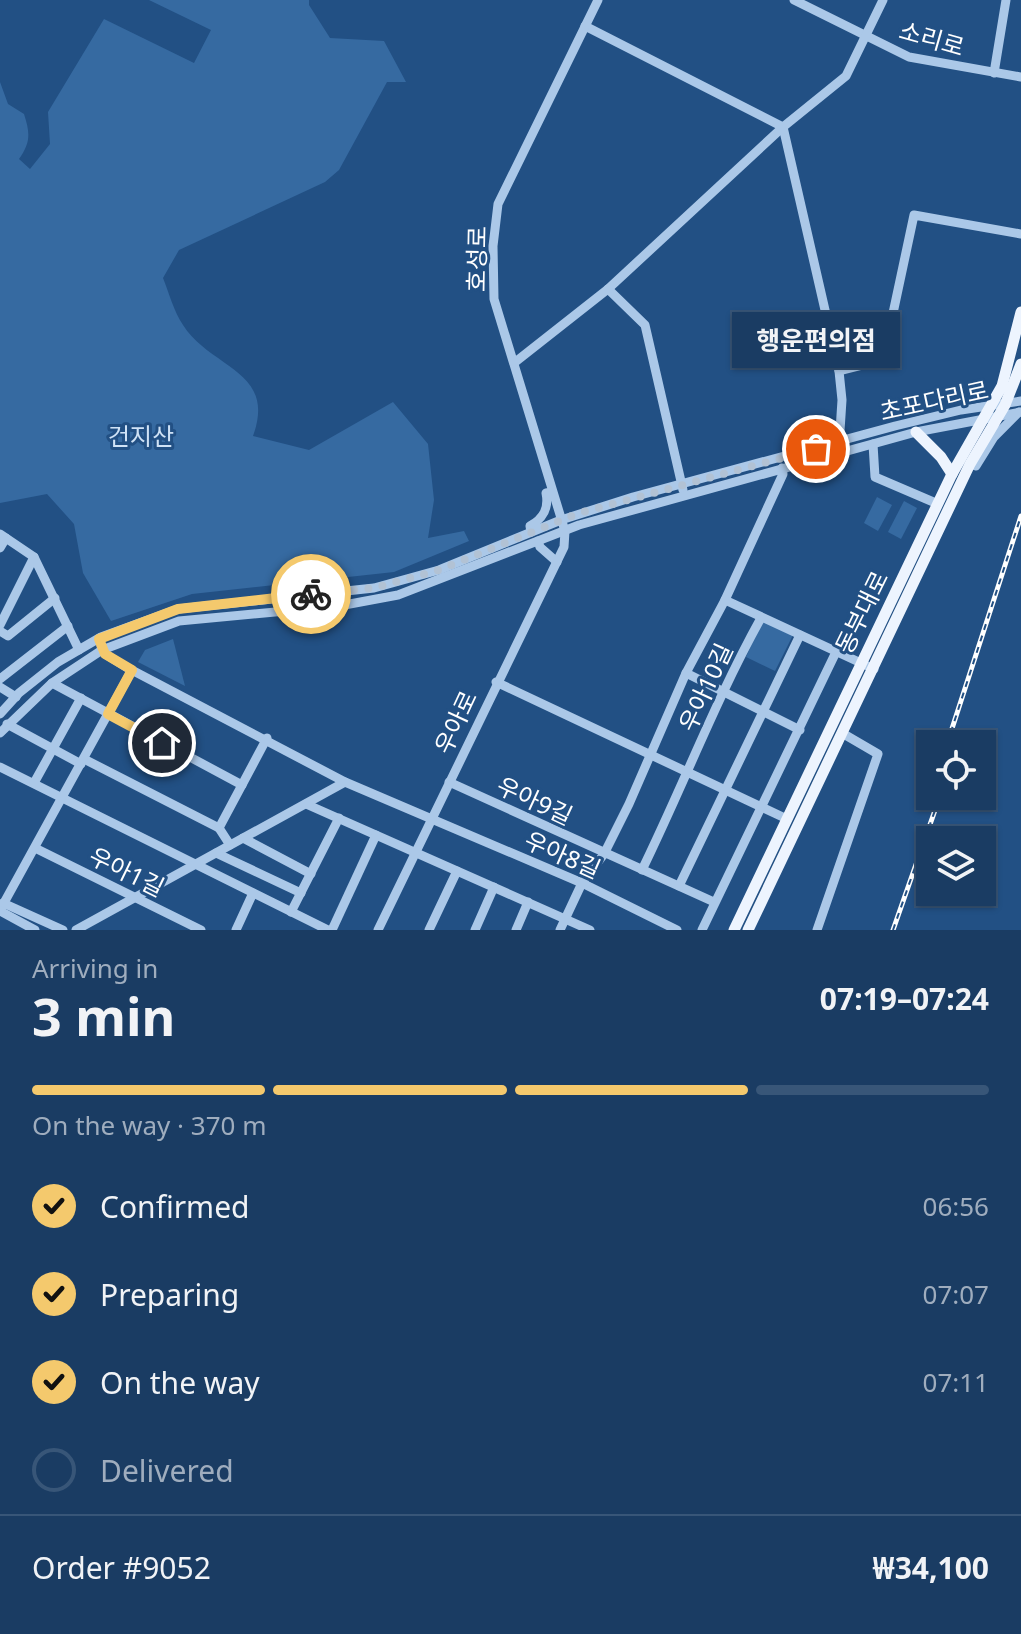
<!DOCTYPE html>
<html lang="en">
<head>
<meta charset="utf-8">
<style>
  :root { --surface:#1a3c63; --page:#27476c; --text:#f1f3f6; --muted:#9fadbe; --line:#385678; --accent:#f4c96d }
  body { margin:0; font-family:"Noto Sans","Noto Sans KR",sans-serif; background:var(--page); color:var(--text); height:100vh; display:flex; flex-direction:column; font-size:30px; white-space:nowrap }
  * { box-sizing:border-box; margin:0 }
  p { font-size:26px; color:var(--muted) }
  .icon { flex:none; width:44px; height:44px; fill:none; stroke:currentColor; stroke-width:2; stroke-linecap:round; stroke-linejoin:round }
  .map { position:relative; height:930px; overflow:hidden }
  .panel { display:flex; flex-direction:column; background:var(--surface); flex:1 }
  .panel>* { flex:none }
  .controls { position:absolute; left:916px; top:730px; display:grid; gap:16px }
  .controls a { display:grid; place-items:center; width:80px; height:80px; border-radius:0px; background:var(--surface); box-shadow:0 2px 6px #0004,0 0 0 2px var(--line); font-size:40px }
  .pin { position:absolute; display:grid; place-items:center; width:68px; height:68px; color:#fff; margin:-34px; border:4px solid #fff; border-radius:50%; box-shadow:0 2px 8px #0007 }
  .courier { position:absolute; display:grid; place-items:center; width:80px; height:80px; margin:-40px; border:6px solid #f4c96d; border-radius:50%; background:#fff; color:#222; box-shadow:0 2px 10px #0007 }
  .bubble { position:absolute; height:56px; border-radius:0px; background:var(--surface); box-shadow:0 2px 6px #0004,0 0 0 2px var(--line); font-size:26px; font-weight:700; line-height:56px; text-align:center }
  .head em { font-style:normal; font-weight:700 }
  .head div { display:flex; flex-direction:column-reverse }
  .head { display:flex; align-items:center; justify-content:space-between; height:136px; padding:0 32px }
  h1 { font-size:52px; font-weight:700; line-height:60px }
  .bar { display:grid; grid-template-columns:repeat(4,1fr); gap:12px 8px; align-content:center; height:96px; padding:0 32px }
  .bar i { height:10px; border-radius:6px; background:var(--line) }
  .bar .on { background:var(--accent) }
  .bar p { grid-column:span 4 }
  .line { display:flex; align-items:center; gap:20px; padding:0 32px; border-top:2px solid var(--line) }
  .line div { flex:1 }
  ol { padding:0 32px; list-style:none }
  li { display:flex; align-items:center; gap:24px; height:88px }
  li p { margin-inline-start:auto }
  li .icon { padding:8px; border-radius:50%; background:var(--accent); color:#111; stroke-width:4 }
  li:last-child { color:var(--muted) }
  li i { width:44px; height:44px; border:4px solid var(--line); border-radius:50% }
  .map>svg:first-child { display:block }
</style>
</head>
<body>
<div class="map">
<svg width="1021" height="930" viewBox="0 0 1021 930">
  <rect width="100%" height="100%" fill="#225084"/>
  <g fill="#366aa1">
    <path d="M149,0h160v5l21,33 54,3 22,41h-19l-48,88 -14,12 -146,68 -16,28c6,15 11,34 20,47 28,44 94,45 70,111l56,14 84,-48 35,42 6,56 -6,38 36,-7 5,10 -75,31 -202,22 -81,27 -28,-48 -9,-49 -27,-30 -47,9v-421l8,22 16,10c6,19 7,28 -5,45l11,10 20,-25 -2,-32 56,-93 90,44 17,-33z"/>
    <polygon points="877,497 892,505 878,531 864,523"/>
    <polygon points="904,501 917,508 901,539 888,532"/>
    <polygon points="763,620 793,635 775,671 746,657"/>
    <polygon points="173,639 185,686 138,662 145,650"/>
  </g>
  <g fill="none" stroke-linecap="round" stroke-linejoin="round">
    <g stroke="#abc8e8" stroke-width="9">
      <polyline points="794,0 909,57 1021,77"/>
      <polyline points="585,26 783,127 839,371 842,400 839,446"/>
      <polyline points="994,73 1006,0"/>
      <polyline points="608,289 645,325 683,490"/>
      <polyline points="514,363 608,289 783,127 846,76 883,0"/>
      <polyline points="839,371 883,360 914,215 1021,234"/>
      <polyline points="873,444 875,477 938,504"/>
      <polyline points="970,464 976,466 994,437 1019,412"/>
      <path d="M531,532l-1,-6c14,-8 19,-18 16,-33l6,-1"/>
      <polyline points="0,534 34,557 79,650"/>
      <polyline points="538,541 540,547 557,562"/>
      <polyline points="0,548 6,538"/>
      <polyline points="725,600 874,669"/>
      <polyline points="0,625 34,557"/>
      <polyline points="0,631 8,636 55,598"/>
      <polyline points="101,646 105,654 126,667 345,782 582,883 677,930"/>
      <polyline points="686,673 800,730"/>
      <polyline points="0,679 68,626"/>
      <polyline points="496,682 787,819"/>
      <polyline points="52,683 242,785"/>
      <polyline points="0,687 16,697"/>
      <polyline points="0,714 19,693 58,662 101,637 178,609 374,588 439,570 561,520 633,497 895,426 961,410 1021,401"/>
      <polyline points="7,724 81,764"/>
      <polyline points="0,733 52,683 102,650 179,621 339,606 398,595 579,525 916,432 1021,412"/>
      <polyline points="84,759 219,828"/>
      <polyline points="0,767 328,930"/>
      <polyline points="449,782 714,902"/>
      <polyline points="34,783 81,698"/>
      <polyline points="306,804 590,930"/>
      <polyline points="243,838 311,874"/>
      <polyline points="230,845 219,828 267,738"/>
      <polyline points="35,848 201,930"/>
      <polyline points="216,853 301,893"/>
      <path d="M642,870c41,-84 74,-171 119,-252"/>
      <polyline points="679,886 800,635"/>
      <polyline points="3,903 63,930"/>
      <polyline points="0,910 132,670"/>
      <polyline points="0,911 35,930"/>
      <polyline points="291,912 339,818"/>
      <polyline points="76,930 345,782"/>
      <polyline points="236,930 253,893"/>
      <polyline points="332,930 376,835"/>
      <polyline points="378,930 564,547 565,531 494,299 493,246 498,204 598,0"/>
      <polyline points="429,930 457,871"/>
      <polyline points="475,930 494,887"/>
      <polyline points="516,930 528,902"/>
      <polyline points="560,930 582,883 604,854 629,804 686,673 725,600 783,474 782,468"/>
      <polyline points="702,930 836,652"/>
      <polyline points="817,930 878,754 842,733"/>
    </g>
    <g stroke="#edf4fe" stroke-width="11">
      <polyline points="916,432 941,457 952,474"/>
      <polyline points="734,930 952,474 1002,386 1021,312"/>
      <polyline points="748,930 970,464 1005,405 1021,364"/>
    </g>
    <g stroke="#fff" stroke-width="5">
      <g id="rail">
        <polyline points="947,744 1021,516"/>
        <polyline points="893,930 940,796"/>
      </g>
    </g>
    <use href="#rail" stroke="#225084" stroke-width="2" stroke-dasharray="6" stroke-linecap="butt"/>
  </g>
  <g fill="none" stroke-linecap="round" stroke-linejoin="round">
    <polyline stroke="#b2c2d4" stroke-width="8" stroke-dasharray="0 14.4" points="311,594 374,588 439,570 579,513 816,449"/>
    <polyline stroke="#f4c96d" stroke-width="10" points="162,743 108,714 132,670 105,654 99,639 178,609 311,594"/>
  </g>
  <g text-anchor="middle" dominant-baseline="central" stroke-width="6" stroke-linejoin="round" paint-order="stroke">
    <g font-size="24" fill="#fff" stroke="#225084">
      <text transform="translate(932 38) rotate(16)">소리로</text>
      <text transform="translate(476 259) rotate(-89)">호성로</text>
      <text transform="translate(934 400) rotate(-12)">초포다리로</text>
      <text transform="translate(861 612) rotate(-64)">동부대로</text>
      <text transform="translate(705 687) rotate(-65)">우아10길</text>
      <text transform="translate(455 722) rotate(-65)">우아로</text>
      <text transform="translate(535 800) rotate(25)">우아9길</text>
      <text transform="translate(563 854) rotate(24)">우아8길</text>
      <text transform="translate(127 871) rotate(26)">우아1길</text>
    </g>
    <g font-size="24" fill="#cfe2f6" stroke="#225084">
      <text x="141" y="435">건지산</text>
    </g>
  </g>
</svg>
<div class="controls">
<a><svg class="icon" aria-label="locate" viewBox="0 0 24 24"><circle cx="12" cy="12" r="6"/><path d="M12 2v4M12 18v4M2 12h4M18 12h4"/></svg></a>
<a><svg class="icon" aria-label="layers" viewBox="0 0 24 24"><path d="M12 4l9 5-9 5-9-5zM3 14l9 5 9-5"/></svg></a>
</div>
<div class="pin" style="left:816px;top:449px;background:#ea580c"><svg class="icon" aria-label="bag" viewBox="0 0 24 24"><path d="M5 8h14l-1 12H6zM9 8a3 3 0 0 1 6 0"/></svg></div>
<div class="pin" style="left:162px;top:743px;background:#1f2937"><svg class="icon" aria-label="home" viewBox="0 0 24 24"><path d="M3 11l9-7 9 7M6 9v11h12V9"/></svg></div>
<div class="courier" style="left:311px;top:594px"><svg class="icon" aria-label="bike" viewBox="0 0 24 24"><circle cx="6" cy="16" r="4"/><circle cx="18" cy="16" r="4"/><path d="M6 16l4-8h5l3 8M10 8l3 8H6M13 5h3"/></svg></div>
<div class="bubble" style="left:732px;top:312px;width:168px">행운편의점</div>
</div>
<section class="panel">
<div class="head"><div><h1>3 min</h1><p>Arriving in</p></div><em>07:19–07:24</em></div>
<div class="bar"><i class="on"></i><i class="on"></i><i class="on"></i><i></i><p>On the way · 370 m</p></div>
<ol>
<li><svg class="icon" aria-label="check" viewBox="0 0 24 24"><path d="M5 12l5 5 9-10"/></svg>Confirmed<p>06:56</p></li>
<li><svg class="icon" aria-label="check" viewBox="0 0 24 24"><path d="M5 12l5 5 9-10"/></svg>Preparing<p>07:07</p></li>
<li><svg class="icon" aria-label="check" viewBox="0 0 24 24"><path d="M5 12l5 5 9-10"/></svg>On the way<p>07:11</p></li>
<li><i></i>Delivered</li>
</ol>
<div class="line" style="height:104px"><div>Order #9052</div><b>₩34,100</b></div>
</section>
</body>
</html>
